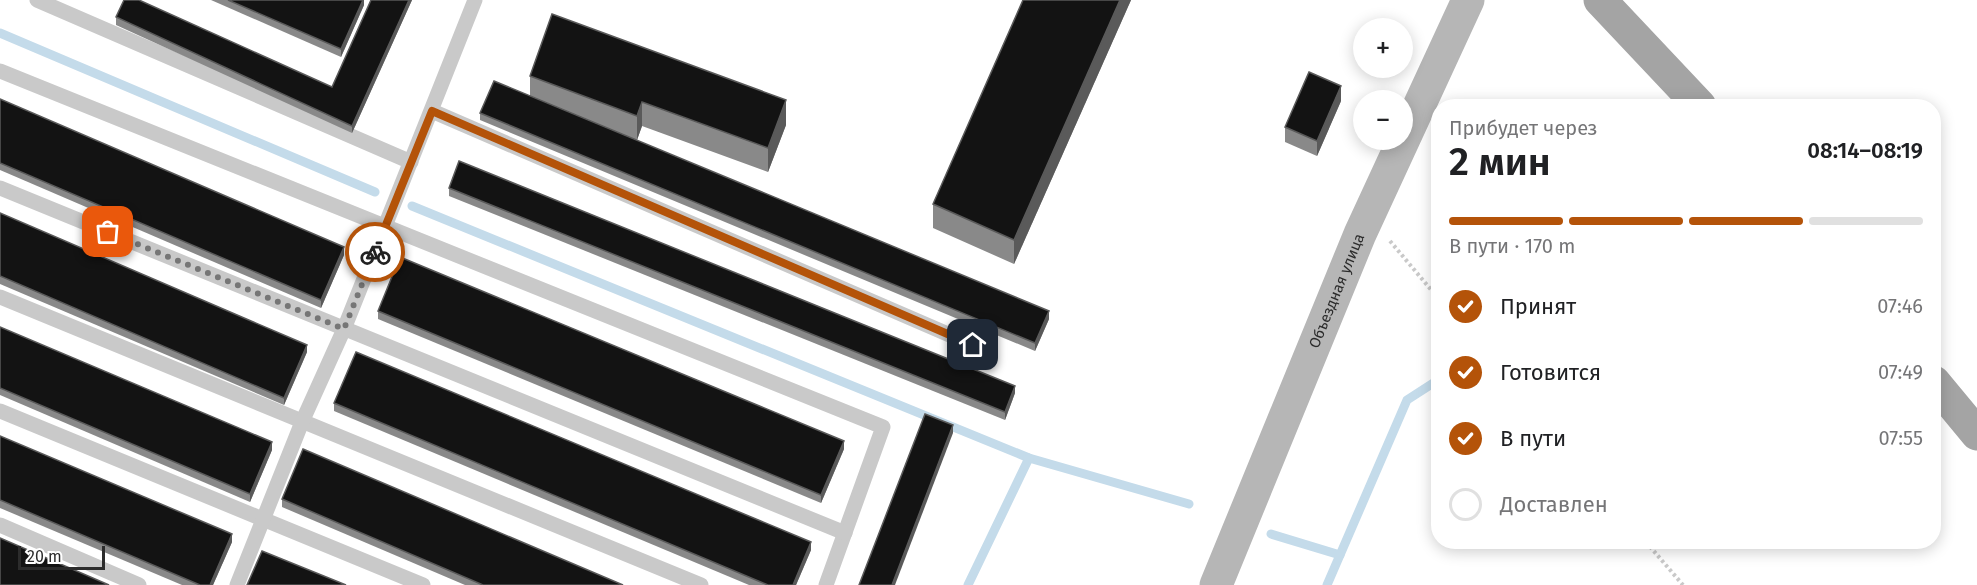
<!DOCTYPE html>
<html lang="ru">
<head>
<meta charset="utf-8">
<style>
  :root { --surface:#fff; --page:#f2f2f2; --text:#202124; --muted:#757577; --line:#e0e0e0; --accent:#b45309 }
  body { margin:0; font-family:"Fira Sans",sans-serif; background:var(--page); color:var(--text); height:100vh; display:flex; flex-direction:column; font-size:22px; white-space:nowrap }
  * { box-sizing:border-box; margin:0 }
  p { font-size:20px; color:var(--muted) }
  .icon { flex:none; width:33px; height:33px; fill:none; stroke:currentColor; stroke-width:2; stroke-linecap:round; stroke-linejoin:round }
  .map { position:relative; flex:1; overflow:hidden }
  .sheet { position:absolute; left:1431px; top:99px; width:510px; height:450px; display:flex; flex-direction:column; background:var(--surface); border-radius:24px; box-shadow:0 3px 15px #0003 }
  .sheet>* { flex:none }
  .tools { position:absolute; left:1353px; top:18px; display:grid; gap:12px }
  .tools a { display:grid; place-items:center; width:60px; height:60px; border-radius:50%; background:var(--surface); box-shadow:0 3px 15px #0003; font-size:30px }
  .scale { position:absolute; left:18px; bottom:15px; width:87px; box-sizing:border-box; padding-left:6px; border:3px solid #2c2c2c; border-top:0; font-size:16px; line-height:21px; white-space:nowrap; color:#2c2c2c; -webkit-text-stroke:4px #fff; paint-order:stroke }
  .pin { position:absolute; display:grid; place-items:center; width:51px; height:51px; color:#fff; margin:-26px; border-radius:12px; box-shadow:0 3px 9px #0006 }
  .courier { position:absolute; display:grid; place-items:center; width:60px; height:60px; margin:-30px; border:4px solid #b45309; border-radius:50%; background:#fff; color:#222; box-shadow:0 2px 8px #0007 }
  .summary em { font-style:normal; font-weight:600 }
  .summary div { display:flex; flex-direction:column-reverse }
  .summary { display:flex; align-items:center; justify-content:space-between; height:102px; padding:0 18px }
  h1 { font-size:39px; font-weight:600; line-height:45px }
  .bar { display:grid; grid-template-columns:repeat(4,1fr); gap:9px 6px; align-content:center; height:72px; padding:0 18px }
  .bar i { height:8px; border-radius:4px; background:var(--line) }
  .bar .selected { background:var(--accent) }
  .bar p { grid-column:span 4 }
  ol { padding:0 18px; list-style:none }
  li { display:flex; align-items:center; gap:18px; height:66px }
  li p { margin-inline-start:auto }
  li .icon { padding:6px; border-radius:50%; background:var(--accent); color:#fff; stroke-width:4 }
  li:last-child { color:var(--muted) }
  li i { width:33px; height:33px; border:3px solid var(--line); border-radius:50% }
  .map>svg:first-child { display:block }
</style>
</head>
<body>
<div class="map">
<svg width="1977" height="585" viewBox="0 0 1977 585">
  <rect width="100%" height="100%" fill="#fff"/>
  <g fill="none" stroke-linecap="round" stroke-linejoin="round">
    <g stroke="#c4dbea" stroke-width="9">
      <polyline points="0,33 375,192"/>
      <polyline points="412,206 1029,458 1189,504"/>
      <polyline points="1271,534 1340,555"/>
      <polyline points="968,585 1029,458"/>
      <polyline points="1327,585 1407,400 1438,380"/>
    </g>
    <g stroke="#c9c9c9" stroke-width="4" stroke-dasharray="3 3" stroke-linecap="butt">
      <polyline points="1390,241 1438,298"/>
      <polyline points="1646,542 1683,585"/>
    </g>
    <g stroke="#c9c9c9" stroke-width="15">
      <polyline points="37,0 411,162"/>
      <polyline points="0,71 883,427 826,585"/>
      <polyline points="432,111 973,345"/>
      <polyline points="0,188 845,533"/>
      <polyline points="0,297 701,585"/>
      <polyline points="0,411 423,585"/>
      <polyline points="0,525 139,585"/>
      <polyline points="237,585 302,422 344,329 475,0"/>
    </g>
    <path stroke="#b6b6b6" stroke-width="33" id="s1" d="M1216,585l144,-351 108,-234"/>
    <g stroke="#a4a4a4" stroke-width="33">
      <polyline points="1600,0 1700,106"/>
      <polyline points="1934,382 1977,434"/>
    </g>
  </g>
  <g fill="#898989">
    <polygon points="211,0 364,0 364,5 341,57"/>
    <polygon points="371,0 412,0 352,133 116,25 116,17 332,87"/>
    <polygon points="1023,0 1131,0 1014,264 933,228 933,204"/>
    <polygon points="530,76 786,125 768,172 642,126 637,140 621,134 1049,319 1035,351 480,120 480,113 530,96"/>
    <polygon points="0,99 344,255 321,308 0,170"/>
    <polygon points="1341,101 1317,156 1285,142 1285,127"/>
    <polygon points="449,188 1015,393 1005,420 449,196"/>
    <polygon points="0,213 307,352 284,405 0,284"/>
    <polygon points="378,311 844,449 821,503 378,319"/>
    <polygon points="0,327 272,450 250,502 0,395"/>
    <polygon points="334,403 811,550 796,585 749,585 334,411"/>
    <polygon points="0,436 232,542 213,585 182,585 0,508"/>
    <polygon points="282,499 623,585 465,585 282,507"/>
  </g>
  <g fill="#5a5a5a">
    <polygon points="363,0 364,0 364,5 341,57 341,49"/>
    <polygon points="409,0 412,0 352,133 352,126"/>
    <polygon points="1120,0 1131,0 1014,264 1014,240"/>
    <polygon points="1341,86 1341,101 1317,156 1317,141"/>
    <polygon points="786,100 786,125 768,172 768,148"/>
    <polygon points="642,102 642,126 637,140 637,116"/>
    <polygon points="344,247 344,255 321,308 321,300"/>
    <polygon points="1049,311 1049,319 1035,351 1035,343"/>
    <polygon points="307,345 307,352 284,405 284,398"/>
    <polygon points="1015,386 1015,393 1005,420 1005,412"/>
    <polygon points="953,425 953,433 895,585 892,585"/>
    <polygon points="844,441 844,449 821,503 821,495"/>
    <polygon points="272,442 272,450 250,502 250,494"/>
    <polygon points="232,534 232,542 213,585 210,585"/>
    <polygon points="811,542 811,550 796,585 793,585"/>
  </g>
  <g fill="#131313" stroke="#5a5a5a" stroke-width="1.5">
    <polygon points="124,0 139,0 332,87 371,0 409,0 352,126 116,17"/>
    <polygon points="228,0 363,0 341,49"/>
    <polygon points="1023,0 1120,0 1014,240 933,204"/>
    <polygon points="552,14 786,100 768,148 642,102 637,116 530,76"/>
    <polygon points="1309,72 1341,86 1317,141 1285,127"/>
    <polygon points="494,81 1049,311 1035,343 480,113"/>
    <polygon points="0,99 344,247 321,300 0,163"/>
    <polygon points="459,161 1015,386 1005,412 449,188"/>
    <polygon points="0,213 307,345 284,398 0,276"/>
    <polygon points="400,257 844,441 821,495 378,311"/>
    <polygon points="0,327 272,442 250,494 0,388"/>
    <polygon points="356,352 811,542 793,585 768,585 334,403"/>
    <polygon points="925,414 953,425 892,585 859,585"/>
    <polygon points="0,436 232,534 210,585 200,585 0,500"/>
    <polygon points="303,449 623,585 483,585 282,499"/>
    <polygon points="0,538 109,585 0,585"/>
    <polygon points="262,551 346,585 247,585"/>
  </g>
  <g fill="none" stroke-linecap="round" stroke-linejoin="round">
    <polyline stroke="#767676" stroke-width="6" stroke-dasharray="0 10.8" points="108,232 344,329 375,252"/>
    <polyline stroke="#b45309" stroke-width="8" points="375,252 432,111 973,345"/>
  </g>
  <g text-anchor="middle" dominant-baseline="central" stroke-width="6" stroke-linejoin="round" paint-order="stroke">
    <g font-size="15" fill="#2c2c2c" stroke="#fff">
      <text stroke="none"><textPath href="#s1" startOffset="318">Объездная улица</textPath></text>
    </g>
  </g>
</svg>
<div class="tools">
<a>+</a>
<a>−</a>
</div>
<div class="scale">20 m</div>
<div class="pin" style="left:108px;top:232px;background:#ea580c"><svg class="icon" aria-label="bag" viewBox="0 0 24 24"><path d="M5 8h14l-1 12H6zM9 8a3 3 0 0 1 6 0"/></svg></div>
<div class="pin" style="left:973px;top:345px;background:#1f2937"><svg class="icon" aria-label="home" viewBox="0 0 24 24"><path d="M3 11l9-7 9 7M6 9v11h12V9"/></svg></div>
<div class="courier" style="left:375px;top:252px"><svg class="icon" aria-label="bike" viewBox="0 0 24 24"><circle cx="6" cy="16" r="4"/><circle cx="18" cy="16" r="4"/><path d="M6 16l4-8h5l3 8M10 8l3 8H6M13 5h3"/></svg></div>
<section class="sheet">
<div class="summary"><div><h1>2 мин</h1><p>Прибудет через</p></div><em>08:14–08:19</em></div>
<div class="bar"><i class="selected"></i><i class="selected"></i><i class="selected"></i><i></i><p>В пути · 170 m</p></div>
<ol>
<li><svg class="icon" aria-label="check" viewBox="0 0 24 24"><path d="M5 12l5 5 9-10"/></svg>Принят<p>07:46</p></li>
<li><svg class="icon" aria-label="check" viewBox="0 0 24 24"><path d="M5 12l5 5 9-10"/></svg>Готовится<p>07:49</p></li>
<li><svg class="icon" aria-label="check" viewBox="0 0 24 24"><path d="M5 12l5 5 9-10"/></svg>В пути<p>07:55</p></li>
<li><i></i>Доставлен</li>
</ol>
</section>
</div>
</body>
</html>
